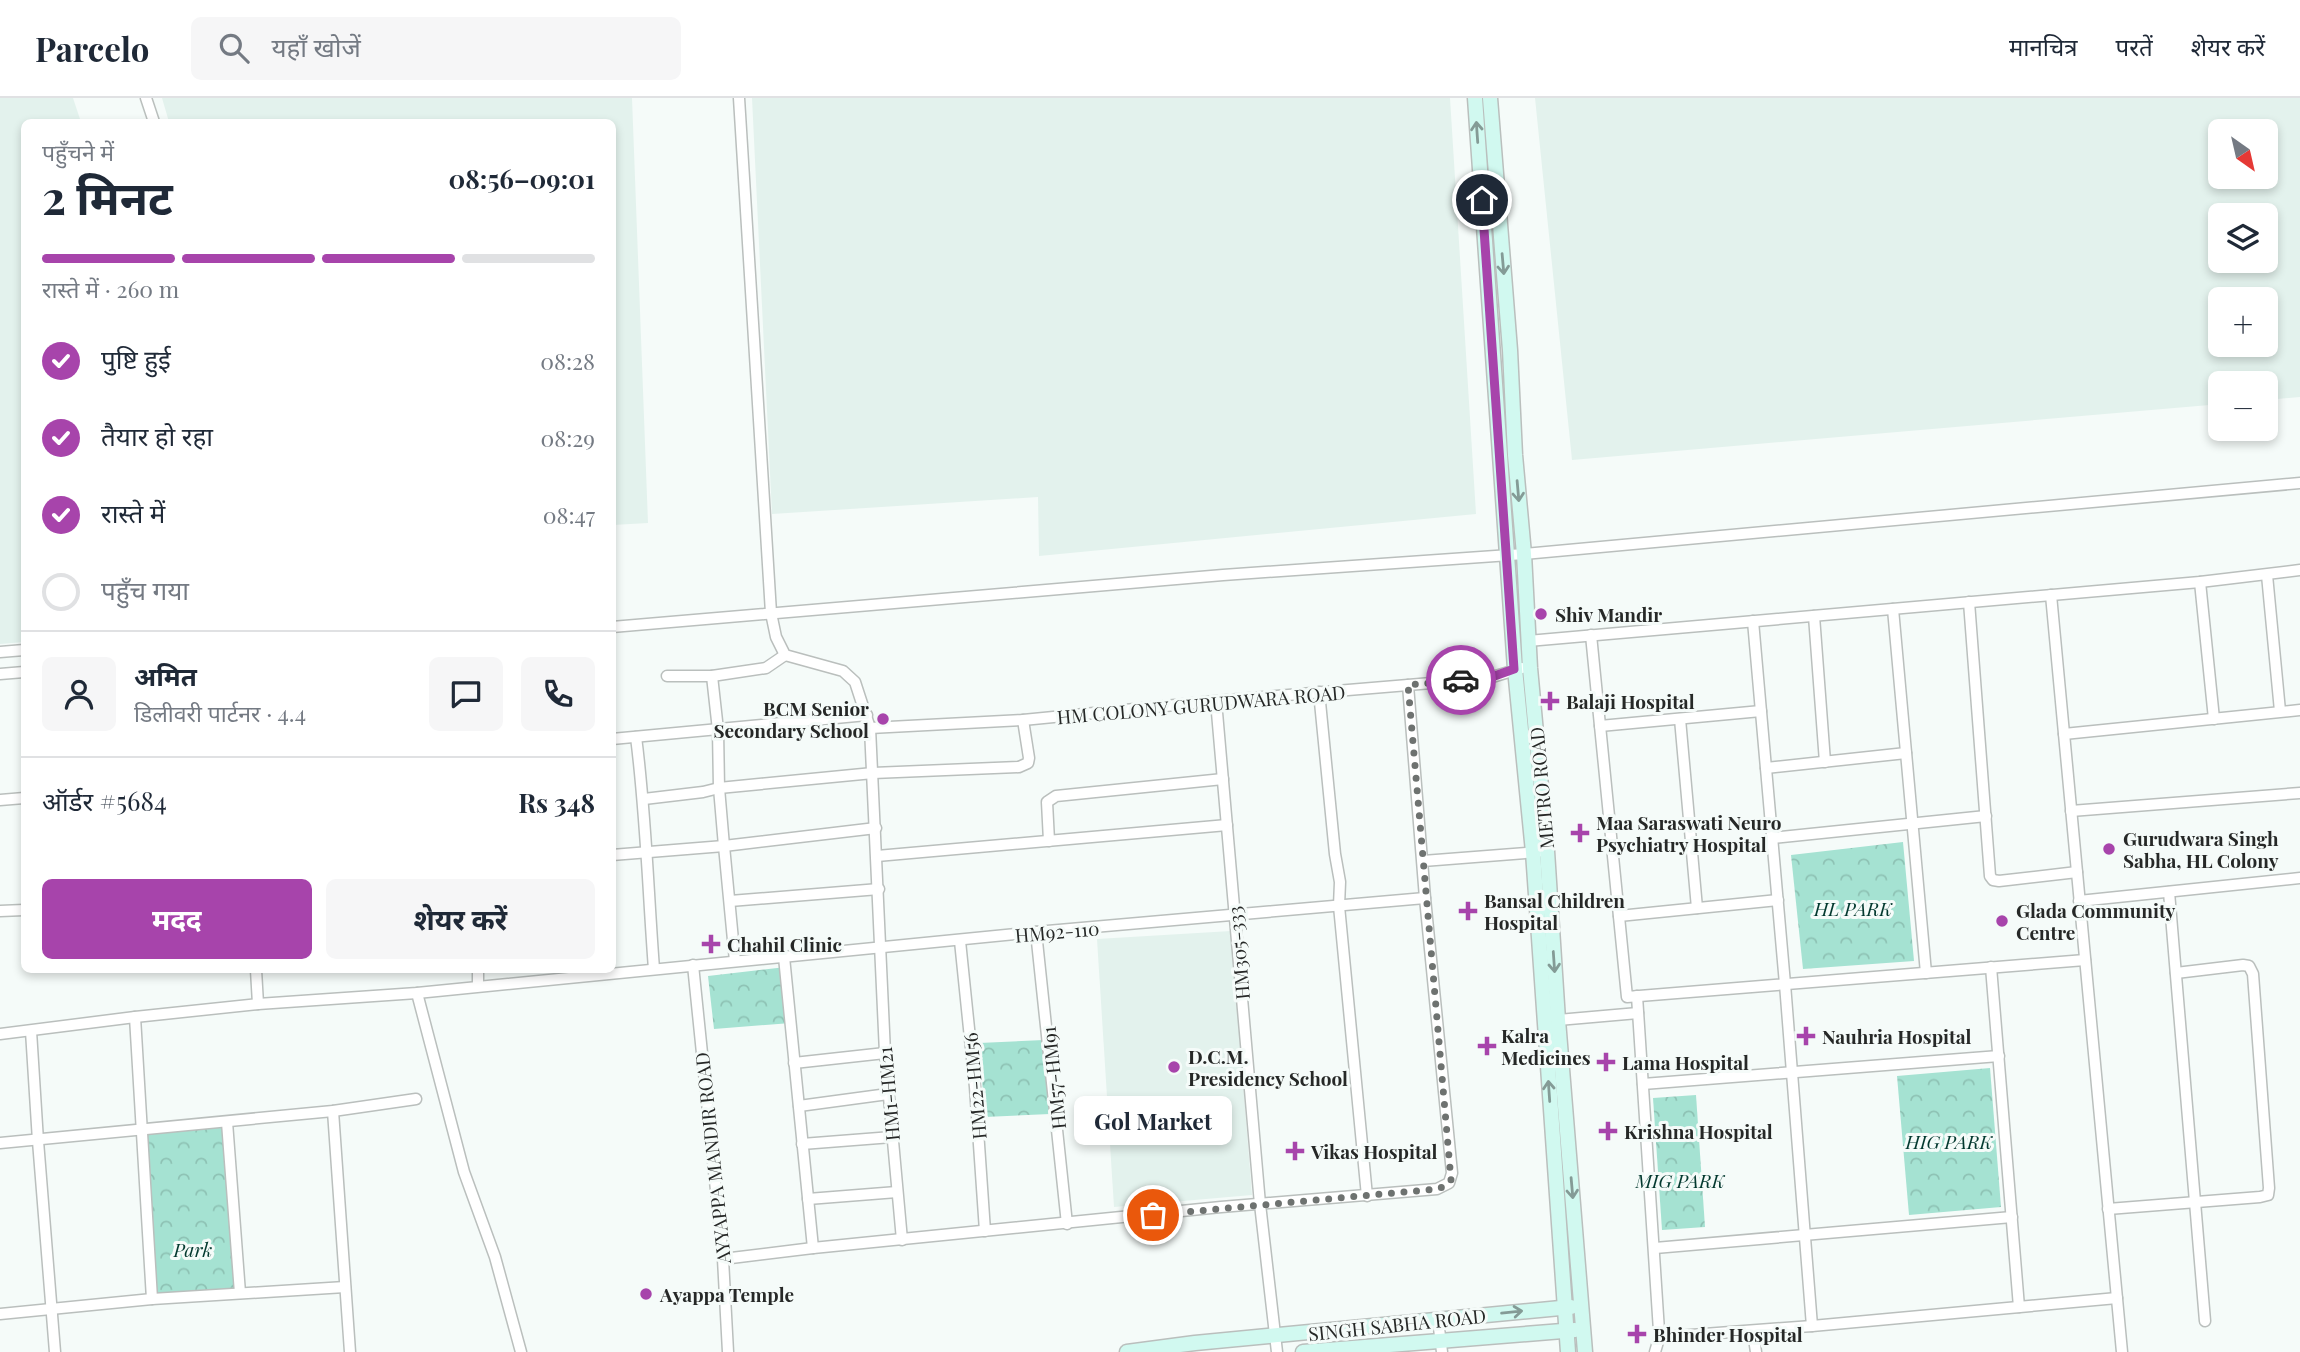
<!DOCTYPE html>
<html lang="hi">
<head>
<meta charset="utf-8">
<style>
  :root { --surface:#fff; --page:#f6f6f7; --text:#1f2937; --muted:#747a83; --line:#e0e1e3; --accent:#a744ab }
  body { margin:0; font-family:"Playfair Display","Noto Sans Devanagari",serif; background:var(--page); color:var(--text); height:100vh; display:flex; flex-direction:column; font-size:26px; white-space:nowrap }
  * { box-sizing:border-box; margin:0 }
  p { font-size:23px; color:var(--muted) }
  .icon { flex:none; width:38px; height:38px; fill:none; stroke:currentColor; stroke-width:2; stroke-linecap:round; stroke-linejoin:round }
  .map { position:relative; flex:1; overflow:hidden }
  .drawer { position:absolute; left:21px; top:21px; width:595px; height:854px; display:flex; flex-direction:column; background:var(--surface); border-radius:10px; box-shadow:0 4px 10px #0003 }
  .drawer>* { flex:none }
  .needle { width:46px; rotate:146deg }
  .controls { position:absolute; left:2208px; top:21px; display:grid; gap:14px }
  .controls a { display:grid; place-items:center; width:70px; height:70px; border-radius:10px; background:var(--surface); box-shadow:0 4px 10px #0003; font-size:35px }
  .pin { position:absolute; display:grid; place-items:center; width:60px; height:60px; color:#fff; margin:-30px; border:4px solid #fff; border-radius:50%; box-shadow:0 2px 7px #0007 }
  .courier { position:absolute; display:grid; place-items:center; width:70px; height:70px; margin:-35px; border:5px solid #a744ab; border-radius:50%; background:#fff; color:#222; box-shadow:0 2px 9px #0007 }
  .bubble { position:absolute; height:49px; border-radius:10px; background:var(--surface); box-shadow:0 4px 10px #0003; font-size:23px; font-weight:700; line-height:49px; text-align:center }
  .head em { font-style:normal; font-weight:700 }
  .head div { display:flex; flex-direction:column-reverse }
  .head { display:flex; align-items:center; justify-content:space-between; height:119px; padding:0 21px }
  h1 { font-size:46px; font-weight:700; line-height:52px }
  .bar { display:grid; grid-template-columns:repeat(4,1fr); gap:10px 7px; align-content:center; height:84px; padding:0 21px }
  .bar i { height:9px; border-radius:5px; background:var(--line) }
  .bar .active { background:var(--accent) }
  .bar p { grid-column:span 4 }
  .line { display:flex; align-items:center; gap:18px; padding:0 21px; border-top:2px solid var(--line) }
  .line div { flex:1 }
  .round { display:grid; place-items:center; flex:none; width:74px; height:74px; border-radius:10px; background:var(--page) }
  ol { padding:0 21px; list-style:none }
  li { display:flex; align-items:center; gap:21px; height:77px }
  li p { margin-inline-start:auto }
  li .icon { padding:7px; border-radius:50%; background:var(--accent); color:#fff; stroke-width:4 }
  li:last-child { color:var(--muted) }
  li i { width:38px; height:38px; border:4px solid var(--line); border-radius:50% }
  .cta { display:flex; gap:14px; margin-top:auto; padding:14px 21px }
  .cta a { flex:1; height:80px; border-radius:10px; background:var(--accent); color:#fff; font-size:28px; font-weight:700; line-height:80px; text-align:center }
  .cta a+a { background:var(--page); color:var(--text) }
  header { display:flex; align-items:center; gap:42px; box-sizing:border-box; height:98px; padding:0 35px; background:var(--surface); border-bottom:2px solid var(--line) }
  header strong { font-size:33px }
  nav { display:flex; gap:38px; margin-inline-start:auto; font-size:24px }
  .search { width:490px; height:63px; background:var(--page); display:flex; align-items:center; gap:18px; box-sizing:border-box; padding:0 24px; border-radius:10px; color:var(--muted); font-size:26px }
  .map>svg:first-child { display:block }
</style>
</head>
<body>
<header>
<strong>Parcelo</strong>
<div class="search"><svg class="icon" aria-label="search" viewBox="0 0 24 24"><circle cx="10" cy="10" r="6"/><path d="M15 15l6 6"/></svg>यहाँ खोजें</div>
<nav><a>मानचित्र</a><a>परतें</a><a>शेयर करें</a></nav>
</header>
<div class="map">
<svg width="2300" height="1254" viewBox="0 0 2300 1254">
  <defs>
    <pattern id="park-crowns" width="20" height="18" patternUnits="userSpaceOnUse" patternTransform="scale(1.75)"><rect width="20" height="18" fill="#a5e2d2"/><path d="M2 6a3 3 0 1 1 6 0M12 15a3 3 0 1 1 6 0" fill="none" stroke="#8ec2b4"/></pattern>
  </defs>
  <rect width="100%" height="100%" fill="#f5fbf9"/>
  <g fill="#e3f2ed" fill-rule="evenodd">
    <polygon points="0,0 73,0 81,24 24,24 24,544 0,546"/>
    <polygon points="162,0 632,0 648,425 613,427 612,24 169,24"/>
    <polygon points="752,0 1450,0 1476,416 1039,458 1038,399 772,416"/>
    <path d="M1535,0h765v299l-34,3v-17h-45v21l-649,56zM2221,33h45v46h-45zM2221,117h45v46h-45zM2266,201v46h-45v-46z"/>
    <polygon points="1231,833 1252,1097 1114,1109 1097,841"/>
  </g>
  <g fill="url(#park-crowns)">
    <polygon points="1903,744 1914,863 1803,871 1791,757"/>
    <polygon points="786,869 791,925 714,931 708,878"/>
    <polygon points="1044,942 1050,1016 985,1019 979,945"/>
    <polygon points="1990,970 2001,1109 1909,1117 1897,978"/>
    <polygon points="1696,997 1705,1129 1662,1132 1653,1000"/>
    <polygon points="223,1029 235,1192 157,1195 146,1034"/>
  </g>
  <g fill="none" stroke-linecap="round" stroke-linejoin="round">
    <g stroke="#babfbd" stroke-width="13">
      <g id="street">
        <polyline points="146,0 154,24"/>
        <polyline points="739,0 771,515 776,539 785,557 843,573 855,584 870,630 885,955 902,1142"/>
        <polyline points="2267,477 2280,613"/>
        <polyline points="2200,484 2214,621"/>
        <polyline points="2051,497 2122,1254"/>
        <polyline points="1969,504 1990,778 1993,782 1999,783 2077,774"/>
        <polyline points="1893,511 1926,875"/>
        <polyline points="1814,518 1825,664"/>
        <polyline points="1753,523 1785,886 1812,1228"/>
        <polyline points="612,529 1223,477 1524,456 2300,385"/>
        <polyline points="1591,537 1627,899 2085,862"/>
        <polyline points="1528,543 2200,484 2300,472"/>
        <polyline points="0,554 24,552"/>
        <polyline points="0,576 24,574"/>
        <polyline points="667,578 712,578 766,570 785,557"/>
        <polyline points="712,578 718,632 719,690 724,748 735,863"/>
        <polyline points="1319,594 1335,756 1340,784 1339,808 1367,1098"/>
        <polyline points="1216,603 1260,1106 1277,1254"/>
        <polyline points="1680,621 1697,810"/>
        <polyline points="1600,628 1761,613"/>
        <polyline points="870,630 1023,622 1216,603 1408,587 1489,580 1522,570"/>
        <polyline points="2064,636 2300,612"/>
        <path d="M636,639c10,77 12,154 18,232"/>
        <polyline points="612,641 867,617"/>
        <polyline points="1766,670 1906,655"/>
        <polyline points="644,701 703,694 719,690 873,675 1019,669 1028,665 1029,660 1023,622"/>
        <polyline points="0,702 24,700"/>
        <polyline points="2071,713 2300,695"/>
        <polyline points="1772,740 1986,718"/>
        <polyline points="1049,743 1047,704 1056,698 1223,681"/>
        <polyline points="612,757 724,748 876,730"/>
        <polyline points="877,758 1227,727"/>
        <polyline points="1423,763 1538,754"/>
        <polyline points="2169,794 2205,1223"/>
        <polyline points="730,803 879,791"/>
        <polyline points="2079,803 2300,780"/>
        <polyline points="0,813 24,812"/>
        <polyline points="1619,818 1778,802"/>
        <polyline points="1036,834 1067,1126"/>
        <polyline points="960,843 975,989 985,1133"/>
        <polyline points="784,859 813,1150"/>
        <polyline points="693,867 723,1161 728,1254"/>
        <polyline points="1991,869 2019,1209"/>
        <polyline points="256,872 258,906"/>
        <polyline points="478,872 478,888"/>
        <polyline points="417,895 464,1074 495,1159 521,1254"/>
        <polyline points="1637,898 1659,1233 1660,1237 1664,1239 1812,1228 2117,1200"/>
        <polyline points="135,919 152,1201"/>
        <polyline points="1558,922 1638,915"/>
        <polyline points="31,933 38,1043 55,1254"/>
        <polyline points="0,936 135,919 258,906 417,895 1036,834 1425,800"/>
        <polyline points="794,965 885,955"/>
        <polyline points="1643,986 1999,958"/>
        <polyline points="799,1008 888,996"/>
        <polyline points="333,1013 350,1254"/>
        <polyline points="227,1024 240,1195"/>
        <polyline points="0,1045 333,1013 416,1001"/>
        <polyline points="802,1046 892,1039"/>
        <polyline points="808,1101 897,1094"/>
        <polyline points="2108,1111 2260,1099 2268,1097 2269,1090 2253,876 2249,868 2243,867 2176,875"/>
        <polyline points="1655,1150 2012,1119"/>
        <polyline points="723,1161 813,1150 1221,1109 1437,1091 1449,1085 1452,1075 1425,800 1408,587"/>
        <polyline points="0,1216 152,1201 345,1189"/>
        <polyline points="1438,1222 1442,1254"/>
        <polyline points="1753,1234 1756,1254"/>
        <polyline points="1655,1254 1660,1237"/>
      </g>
    </g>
    <g stroke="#babfbd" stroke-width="17">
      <g id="secondary">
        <polyline points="1475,0 1515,571 1533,754 1568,1254"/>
        <polyline points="1490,0 1510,252 1515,357 1524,456 1530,570 1547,753 1558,922 1585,1254"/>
        <polyline points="1127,1254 1195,1245 1571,1209"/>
        <polyline points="1303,1254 1575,1232"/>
      </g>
    </g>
    <use href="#street" stroke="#fff" stroke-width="10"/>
    <use href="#secondary" stroke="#d1f9f0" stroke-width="14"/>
  </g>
  <defs><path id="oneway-shaft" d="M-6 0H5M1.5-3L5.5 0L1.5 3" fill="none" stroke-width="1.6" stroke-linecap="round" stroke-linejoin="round" transform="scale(1.75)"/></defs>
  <g stroke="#849b96">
    <use href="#oneway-shaft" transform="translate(1477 34) rotate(-94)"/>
    <use href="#oneway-shaft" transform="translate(1503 166) rotate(85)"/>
    <use href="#oneway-shaft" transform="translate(1518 393) rotate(85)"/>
    <use href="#oneway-shaft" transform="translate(1554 864) rotate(86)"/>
    <use href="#oneway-shaft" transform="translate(1549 993) rotate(-94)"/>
    <use href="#oneway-shaft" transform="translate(1572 1090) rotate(85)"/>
    <use href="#oneway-shaft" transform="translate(1512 1214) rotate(-6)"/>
  </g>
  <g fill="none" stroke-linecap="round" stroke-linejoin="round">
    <polyline stroke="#6e7270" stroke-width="7" stroke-dasharray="0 12.6" points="1153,1117 1437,1091 1445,1088 1451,1082 1408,587 1461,582"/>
    <polyline stroke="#a744ab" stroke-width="9" points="1461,582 1489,580 1514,571 1482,102"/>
  </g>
  <g fill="#a744ab" stroke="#f5fbf9" stroke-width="2.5">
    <circle cx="1541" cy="516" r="7"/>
    <path d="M1546.5 592.5h7v7h7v7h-7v7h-7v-7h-7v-7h7z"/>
    <circle cx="883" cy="621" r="7"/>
    <path d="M1576.5 724.5h7v7h7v7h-7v7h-7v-7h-7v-7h7z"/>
    <circle cx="2109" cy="751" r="7"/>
    <path d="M1464.5 802.5h7v7h7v7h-7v7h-7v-7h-7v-7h7z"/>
    <circle cx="2002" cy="823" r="7"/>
    <path d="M707.5 835.5h7v7h7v7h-7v7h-7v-7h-7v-7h7z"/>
    <path d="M1802.5 927.5h7v7h7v7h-7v7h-7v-7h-7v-7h7z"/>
    <path d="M1483.5 937.5h7v7h7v7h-7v7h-7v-7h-7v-7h7z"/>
    <path d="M1602.5 953.5h7v7h7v7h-7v7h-7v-7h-7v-7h7z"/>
    <circle cx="1174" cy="969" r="7"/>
    <path d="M1604.5 1022.5h7v7h7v7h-7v7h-7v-7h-7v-7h7z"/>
    <path d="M1291.5 1042.5h7v7h7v7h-7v7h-7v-7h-7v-7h7z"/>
    <circle cx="646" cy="1196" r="7"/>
    <path d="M1633.5 1225.5h7v7h7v7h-7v7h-7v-7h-7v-7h7z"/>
  </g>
  <g text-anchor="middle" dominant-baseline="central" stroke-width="6" stroke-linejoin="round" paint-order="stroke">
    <g font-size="19" font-weight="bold" fill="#262827" stroke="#f5fbf9" text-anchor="start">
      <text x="1555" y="516">Shiv Mandir</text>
      <text x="1566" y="603">Balaji Hospital</text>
      <text x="869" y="610" text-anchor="end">BCM Senior<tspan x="869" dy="22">Secondary School</tspan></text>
      <text x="1596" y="724">Maa Saraswati Neuro<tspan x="1596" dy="22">Psychiatry Hospital</tspan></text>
      <text x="2123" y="740">Gurudwara Singh<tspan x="2123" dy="22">Sabha, HL Colony</tspan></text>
      <text x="1484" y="802">Bansal Children<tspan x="1484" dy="22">Hospital</tspan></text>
      <text x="2016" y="812">Glada Community<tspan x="2016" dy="22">Centre</tspan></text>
      <text x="727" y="846">Chahil Clinic</text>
      <text x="1501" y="937">Kalra<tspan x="1501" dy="22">Medicines</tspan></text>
      <text x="1822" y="938">Nauhria Hospital</text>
      <text x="1188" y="958">D.C.M.<tspan x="1188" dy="22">Presidency School</tspan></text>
      <text x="1622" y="964">Lama Hospital</text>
      <text x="1624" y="1033">Krishna Hospital</text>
      <text x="1311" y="1053">Vikas Hospital</text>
      <text x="660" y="1196">Ayappa Temple</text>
      <text x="1653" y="1236">Bhinder Hospital</text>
    </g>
    <g font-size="19" fill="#262827" stroke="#f5fbf9">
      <text transform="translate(1201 606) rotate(-5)">HM COLONY GURUDWARA ROAD</text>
      <text transform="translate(1541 690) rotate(-95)">METRO ROAD</text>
      <text transform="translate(1057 833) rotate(-5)">HM92-110</text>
      <text transform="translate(1238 855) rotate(-95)">HM305-333</text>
      <text transform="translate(1053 980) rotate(-96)">HM57-HM91</text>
      <text transform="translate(974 988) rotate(-95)">HM22-HM56</text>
      <text transform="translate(888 996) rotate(-95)">HM1-HM21</text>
      <text transform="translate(712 1060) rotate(-96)">AYYAPPA MANDIR ROAD</text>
      <text transform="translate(1397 1226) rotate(-6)">SINGH SABHA ROAD</text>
    </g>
    <g font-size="19" font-style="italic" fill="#03392f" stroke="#f5fbf9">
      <text x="1853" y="810">HL PARK</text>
      <text x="1949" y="1043">HIG PARK</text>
      <text x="1680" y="1082">MIG PARK</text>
      <text x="193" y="1151">Park</text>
    </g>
  </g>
</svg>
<div class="controls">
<a><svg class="needle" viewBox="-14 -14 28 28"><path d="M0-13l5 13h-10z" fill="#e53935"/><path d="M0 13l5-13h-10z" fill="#747a83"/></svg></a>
<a><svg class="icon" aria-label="layers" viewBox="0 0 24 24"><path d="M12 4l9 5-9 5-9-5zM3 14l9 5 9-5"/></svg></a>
<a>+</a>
<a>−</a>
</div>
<div class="pin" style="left:1153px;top:1117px;background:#ea580c"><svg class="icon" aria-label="bag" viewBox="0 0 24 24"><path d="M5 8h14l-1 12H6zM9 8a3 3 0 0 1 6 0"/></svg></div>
<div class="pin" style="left:1482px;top:102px;background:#1f2937"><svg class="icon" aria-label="home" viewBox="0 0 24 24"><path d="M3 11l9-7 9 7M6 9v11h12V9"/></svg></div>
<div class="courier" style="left:1461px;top:582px"><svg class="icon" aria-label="car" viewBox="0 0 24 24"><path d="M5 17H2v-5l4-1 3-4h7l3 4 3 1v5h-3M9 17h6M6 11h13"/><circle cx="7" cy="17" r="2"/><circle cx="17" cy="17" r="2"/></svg></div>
<div class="bubble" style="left:1074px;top:998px;width:158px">Gol Market</div>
<section class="drawer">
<div class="head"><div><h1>2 मिनट</h1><p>पहुँचने में</p></div><em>08:56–09:01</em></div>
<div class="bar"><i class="active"></i><i class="active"></i><i class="active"></i><i></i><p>रास्ते में · 260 m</p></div>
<ol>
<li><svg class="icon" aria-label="check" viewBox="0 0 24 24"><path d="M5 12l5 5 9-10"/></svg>पुष्टि हुई<p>08:28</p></li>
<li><svg class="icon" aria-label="check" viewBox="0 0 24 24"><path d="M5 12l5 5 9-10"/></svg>तैयार हो रहा<p>08:29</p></li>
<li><svg class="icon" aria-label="check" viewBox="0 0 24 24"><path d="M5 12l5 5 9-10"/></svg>रास्ते में<p>08:47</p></li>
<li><i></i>पहुँच गया</li>
</ol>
<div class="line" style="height:126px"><a class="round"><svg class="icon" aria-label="person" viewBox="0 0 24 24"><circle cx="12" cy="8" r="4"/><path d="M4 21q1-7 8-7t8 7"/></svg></a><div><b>अमित</b><p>डिलीवरी पार्टनर · 4.4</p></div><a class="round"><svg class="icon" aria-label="chat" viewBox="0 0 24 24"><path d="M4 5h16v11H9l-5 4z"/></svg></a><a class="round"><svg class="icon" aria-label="phone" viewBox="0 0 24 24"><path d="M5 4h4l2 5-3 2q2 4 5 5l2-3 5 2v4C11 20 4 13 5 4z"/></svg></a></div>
<div class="line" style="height:91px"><div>ऑर्डर #5684</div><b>Rs 348</b></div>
<div class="cta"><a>मदद</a><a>शेयर करें</a></div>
</section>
</div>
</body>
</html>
